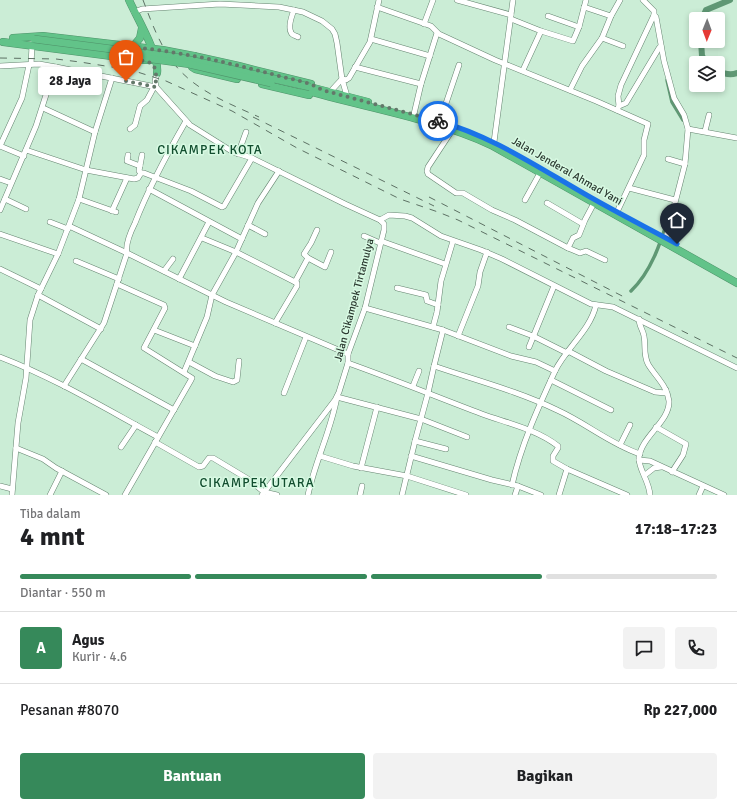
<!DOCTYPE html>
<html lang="id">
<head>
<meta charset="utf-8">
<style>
  :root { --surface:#fff; --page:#f2f2f2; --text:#202124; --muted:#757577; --line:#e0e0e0; --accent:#36895a }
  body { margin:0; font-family:Signika,sans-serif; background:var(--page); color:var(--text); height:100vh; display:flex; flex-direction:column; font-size:15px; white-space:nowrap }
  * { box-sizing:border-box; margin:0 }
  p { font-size:13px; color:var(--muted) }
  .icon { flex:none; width:22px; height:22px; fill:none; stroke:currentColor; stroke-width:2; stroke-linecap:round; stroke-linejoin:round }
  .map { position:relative; height:495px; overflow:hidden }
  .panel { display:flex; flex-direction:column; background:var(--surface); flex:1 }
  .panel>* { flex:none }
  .needle { width:26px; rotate:181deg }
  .fabs { position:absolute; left:689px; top:12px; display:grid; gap:8px }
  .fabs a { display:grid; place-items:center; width:36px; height:36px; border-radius:4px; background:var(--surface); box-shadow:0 2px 6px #0003; font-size:20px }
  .pin { position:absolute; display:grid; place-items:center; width:34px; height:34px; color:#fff; margin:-41px -17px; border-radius:50% 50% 50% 0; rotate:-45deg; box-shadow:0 0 4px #0007 }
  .pin .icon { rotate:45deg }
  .courier { position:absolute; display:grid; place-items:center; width:40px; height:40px; margin:-20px; border:3px solid #1a73e8; border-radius:50%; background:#fff; color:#222; box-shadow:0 1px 5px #0007 }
  .bubble { position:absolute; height:28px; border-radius:4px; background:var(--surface); box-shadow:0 2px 6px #0003; font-size:13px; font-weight:700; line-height:28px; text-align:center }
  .overview em { font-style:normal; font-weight:700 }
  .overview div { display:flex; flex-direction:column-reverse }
  .overview { display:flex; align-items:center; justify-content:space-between; height:68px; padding:0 20px }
  h1 { font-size:26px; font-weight:700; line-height:30px }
  .bar { display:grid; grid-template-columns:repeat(4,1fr); gap:6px 4px; align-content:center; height:48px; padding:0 20px }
  .bar i { height:5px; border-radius:3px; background:var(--line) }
  .bar .current { background:var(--accent) }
  .bar p { grid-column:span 4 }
  .line { display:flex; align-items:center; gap:10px; padding:0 20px; border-top:1px solid var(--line) }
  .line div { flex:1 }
  .round { display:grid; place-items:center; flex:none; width:42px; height:42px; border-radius:4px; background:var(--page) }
  .primary-button { display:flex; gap:8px; margin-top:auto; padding:8px 20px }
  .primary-button a { flex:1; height:46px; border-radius:4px; background:var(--accent); color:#fff; font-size:16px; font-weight:700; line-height:46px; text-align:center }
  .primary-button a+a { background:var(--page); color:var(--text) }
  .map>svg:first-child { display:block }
</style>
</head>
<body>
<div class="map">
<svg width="737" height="495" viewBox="0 0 737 495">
  <rect width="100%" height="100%" fill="#cbedd6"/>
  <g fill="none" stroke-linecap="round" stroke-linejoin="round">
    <g stroke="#5f9874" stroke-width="3.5">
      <polyline points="667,80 672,102 683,120"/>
      <path d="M631,291c22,-21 31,-53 40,-81"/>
    </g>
    <g stroke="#5f9874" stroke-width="6">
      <polyline points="702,19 706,10 730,0"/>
      <polyline points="701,41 702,56 707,63"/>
      <path d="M718,70c6,4 12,6 19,3"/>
    </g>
    <g stroke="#658470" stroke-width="6">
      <g id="minor">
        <polyline points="457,0 511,15"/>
        <polyline points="643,0 654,11 654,15 656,17 664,61 674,98 684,115 688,129"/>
        <polyline points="377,7 431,26 439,34 495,60 596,101 648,124 644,140 644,155 617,212"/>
        <polyline points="584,7 611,16"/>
        <path d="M294,10c-2,5 -7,18 -2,24 1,1 4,2 6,3"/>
        <polyline points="134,12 142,9 220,4 279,7 303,12 322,21 332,29 335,34 337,43 342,79 347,96"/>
        <polyline points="548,16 579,27"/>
        <polyline points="511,19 541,31 573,41 579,27 586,0"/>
        <polyline points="424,24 433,0"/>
        <polyline points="602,38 623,46"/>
        <polyline points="371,39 430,56"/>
        <polyline points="31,64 32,46"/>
        <polyline points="0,66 39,64 56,67"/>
        <polyline points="355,67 421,84"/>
        <polyline points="523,70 541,31"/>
        <polyline points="157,73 155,81 156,87 190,125 233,152 252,158 345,204 380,220 384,224 384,230 365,308 348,354 348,363 339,392 335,400 262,495"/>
        <polyline points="570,90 582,66 602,38 611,16 620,0"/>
        <polyline points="330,92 342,79 346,80 349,78 370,42 379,0"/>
        <polyline points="619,106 626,103 659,48 661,46"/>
        <polyline points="43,108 95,132"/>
        <polyline points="617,110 619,106 618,96 621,85 654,15"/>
        <polyline points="414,114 421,84 437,33"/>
        <path d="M186,121c-19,33 -37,66 -51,102 -4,8 -10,21 -8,30l99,49 122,52"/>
        <polyline points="440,121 459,65"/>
        <polyline points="130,129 135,125 140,106 147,100 154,87"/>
        <polyline points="453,129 428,167 427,171 428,174 456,193 463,193 492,210 515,220 568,248 580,253 586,251 605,260"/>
        <polyline points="705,131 709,115"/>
        <polyline points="491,145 494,142 513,0"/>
        <polyline points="0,146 22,98 29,65"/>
        <polyline points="0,146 24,156"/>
        <polyline points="26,150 86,170 134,179 138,178 141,173 144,173 191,191 222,207 224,206 252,158"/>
        <polyline points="238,154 246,132"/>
        <polyline points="128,155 127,161 140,166"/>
        <polyline points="668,159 685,164"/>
        <polyline points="141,173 139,171 142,155"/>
        <polyline points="0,179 11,183"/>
        <polyline points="629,188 675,200"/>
        <polyline points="149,189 242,239"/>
        <polyline points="5,199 26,209"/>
        <polyline points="79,199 116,212"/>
        <polyline points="525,200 540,173"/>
        <polyline points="547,203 583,224"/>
        <polyline points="0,210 36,126 54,70 56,67 156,87"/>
        <polyline points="112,211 127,178"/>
        <polyline points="380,220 389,215 405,216 412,218 441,236 481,250 502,259 591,304 613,307 737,368"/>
        <polyline points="50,222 68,229"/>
        <polyline points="248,225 265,234"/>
        <polyline points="0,234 58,254"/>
        <polyline points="364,236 380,243"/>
        <polyline points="202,238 236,252 297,283 297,286 275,323"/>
        <polyline points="666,238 685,164 688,129 737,138"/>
        <polyline points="381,241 445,264"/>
        <polyline points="568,248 573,238 579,235 585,220 594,203"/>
        <polyline points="308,258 304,254 311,243 317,230"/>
        <polyline points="76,261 119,279"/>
        <polyline points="0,269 41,289"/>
        <polyline points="164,271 173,259"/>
        <polyline points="179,279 209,222"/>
        <polyline points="295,282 308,258 325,267 331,252"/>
        <polyline points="117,284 164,305 165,308 144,348 192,378 191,380 125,495"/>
        <polyline points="397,288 426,295 427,301 438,305"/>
        <polyline points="38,295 101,329"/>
        <polyline points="365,308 443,330 511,356 536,362 555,371"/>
        <path d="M639,319c0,7 4,11 5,17 2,10 -1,18 4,28 7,12 19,21 21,37 1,20 -27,35 -30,56 -1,12 10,23 11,38"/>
        <polyline points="433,327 437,312 441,281 453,241"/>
        <polyline points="509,327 533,336 567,353"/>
        <polyline points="154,330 195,346"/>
        <polyline points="458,336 478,286 480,272 487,252"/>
        <polyline points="529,347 554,286"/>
        <polyline points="568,351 606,371 655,392 666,393 666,390"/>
        <path d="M0,357c55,21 106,52 158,80"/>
        <polyline points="81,359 174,410"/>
        <polyline points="189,362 215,376 233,382 237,380 239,361"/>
        <path d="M348,363c45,16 89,34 134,51 25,9 54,15 76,32v2l-5,8v5l14,8 60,26"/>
        <path d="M434,366c41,14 84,25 123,44 29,13 53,34 83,44"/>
        <polyline points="184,372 207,317 212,295 236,252 258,203 279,171"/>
        <polyline points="551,380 611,410"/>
        <polyline points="64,386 104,323 127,253 69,226"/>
        <polyline points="413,386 419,371"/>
        <polyline points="284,393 306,337"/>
        <polyline points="656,427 686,444 683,455 672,472"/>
        <polyline points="415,441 446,449"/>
        <polyline points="155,442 199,467 203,466 209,458 213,458 248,479 264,492 277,495"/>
        <polyline points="620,445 630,425"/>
        <polyline points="121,447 136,425"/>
        <polyline points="16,448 43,459 56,468 106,495"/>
        <polyline points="320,456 353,466 407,476 466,495"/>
        <polyline points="411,456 492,480 518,486 541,495"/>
        <polyline points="639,460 650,461 724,495"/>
        <polyline points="361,468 377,407"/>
        <polyline points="645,475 654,468 661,467"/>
        <path d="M512,485c9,-40 26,-77 43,-114 11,-23 35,-40 41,-66"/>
        <polyline points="0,486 12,489"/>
        <polyline points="12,495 18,423 26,378 30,320 38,295 58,254 79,199 95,132 112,78"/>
        <polyline points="50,495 62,471"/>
        <path d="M308,495c7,-34 23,-64 29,-98l84,22 46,18"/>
        <polyline points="360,495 362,486"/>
        <polyline points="402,495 415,441 428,393 434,366 443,330"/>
        <polyline points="515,495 518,486"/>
        <polyline points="559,495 567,469"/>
        <polyline points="699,495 703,486"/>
      </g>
    </g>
    <g stroke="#4f936a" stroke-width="8">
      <g id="highway">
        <path d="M129,0c7,16 31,56 28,73"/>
        <polyline points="13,38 43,36 163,50 194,56"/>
        <polyline points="3,42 142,60 152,60"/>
        <polyline points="130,50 140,38 142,28"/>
        <polyline points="237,79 195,69 192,67 190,61 194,56 239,66 311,84"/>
        <polyline points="262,84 309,95"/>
        <polyline points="310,87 368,102"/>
        <path d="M304,90c63,18 128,28 187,55l246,138"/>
      </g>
    </g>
    <use href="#minor" stroke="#fff" stroke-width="5"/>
    <use href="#highway" stroke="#62c389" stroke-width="7"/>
    <g stroke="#5d7164" stroke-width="1" stroke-dasharray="7 7" stroke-linecap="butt">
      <path d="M143,0c8,21 16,43 29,61 21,29 56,42 87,56"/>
      <polyline points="0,58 56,59 80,62 131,70 166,81 232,111 297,148 400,199 438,212 458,220 737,358"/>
      <polyline points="253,117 434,206"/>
      <polyline points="429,197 628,299"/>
    </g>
    <g stroke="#4f936a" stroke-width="8" stroke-linecap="butt">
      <g id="highway-bridge">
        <polyline points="34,39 181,58 310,87"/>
        <polyline points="145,58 189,64 271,83"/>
      </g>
    </g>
    <use href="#highway-bridge" stroke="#62c389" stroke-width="7"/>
  </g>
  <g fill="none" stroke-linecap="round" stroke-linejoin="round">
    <path stroke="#63786a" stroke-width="4" stroke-dasharray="0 7.2" d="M126,81l30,6c-1,-8 2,-15 -3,-22 -5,-7 -32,-2 -21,-18 50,5 99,16 147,29 15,4 31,6 43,14l116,31"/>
    <path stroke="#1a73e8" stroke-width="5" d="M438,121c51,14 95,43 140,69 32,19 66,36 99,54"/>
  </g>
  <g text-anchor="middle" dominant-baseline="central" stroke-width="3" stroke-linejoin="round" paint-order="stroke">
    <g font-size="11" fill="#2b3930" stroke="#d8fae3">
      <text transform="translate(567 171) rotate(30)">Jalan Jenderal Ahmad Yani</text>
      <text transform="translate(354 300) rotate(-75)">Jalan Cikampek Tirtamulya</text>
    </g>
    <g font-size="13" letter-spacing="1" fill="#114d2e" stroke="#d8fae3">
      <text x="210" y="150">CIKAMPEK KOTA</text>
      <text x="257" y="483">CIKAMPEK UTARA</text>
    </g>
  </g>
</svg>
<div class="fabs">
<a><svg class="needle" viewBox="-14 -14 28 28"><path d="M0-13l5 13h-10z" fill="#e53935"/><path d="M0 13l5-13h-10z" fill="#757577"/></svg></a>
<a><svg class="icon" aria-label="layers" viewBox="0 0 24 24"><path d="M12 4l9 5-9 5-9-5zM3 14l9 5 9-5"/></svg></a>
</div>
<div class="pin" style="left:126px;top:81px;background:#ea580c"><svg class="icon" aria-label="bag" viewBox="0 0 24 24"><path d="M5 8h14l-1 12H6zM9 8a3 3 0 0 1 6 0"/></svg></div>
<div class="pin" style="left:677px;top:244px;background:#1f2937"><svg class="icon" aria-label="home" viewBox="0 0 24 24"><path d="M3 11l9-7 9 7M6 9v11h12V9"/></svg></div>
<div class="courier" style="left:438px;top:121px"><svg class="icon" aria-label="bike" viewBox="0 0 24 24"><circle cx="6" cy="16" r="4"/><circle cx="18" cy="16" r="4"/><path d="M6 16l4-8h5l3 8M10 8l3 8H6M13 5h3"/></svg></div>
<div class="bubble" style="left:38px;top:67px;width:64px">28 Jaya</div>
</div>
<section class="panel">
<div class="overview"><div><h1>4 mnt</h1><p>Tiba dalam</p></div><em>17:18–17:23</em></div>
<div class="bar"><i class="current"></i><i class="current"></i><i class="current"></i><i></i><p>Diantar · 550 m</p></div>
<div class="line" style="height:72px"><b class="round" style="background:var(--accent);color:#fff">A</b><div><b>Agus</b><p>Kurir · 4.6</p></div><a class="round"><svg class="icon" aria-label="chat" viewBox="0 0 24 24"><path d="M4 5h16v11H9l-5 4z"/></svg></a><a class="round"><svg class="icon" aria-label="phone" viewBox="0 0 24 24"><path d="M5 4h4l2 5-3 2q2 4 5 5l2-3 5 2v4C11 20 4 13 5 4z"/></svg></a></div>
<div class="line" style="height:52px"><div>Pesanan #8070</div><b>Rp 227,000</b></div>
<div class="primary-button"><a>Bantuan</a><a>Bagikan</a></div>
</section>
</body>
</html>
